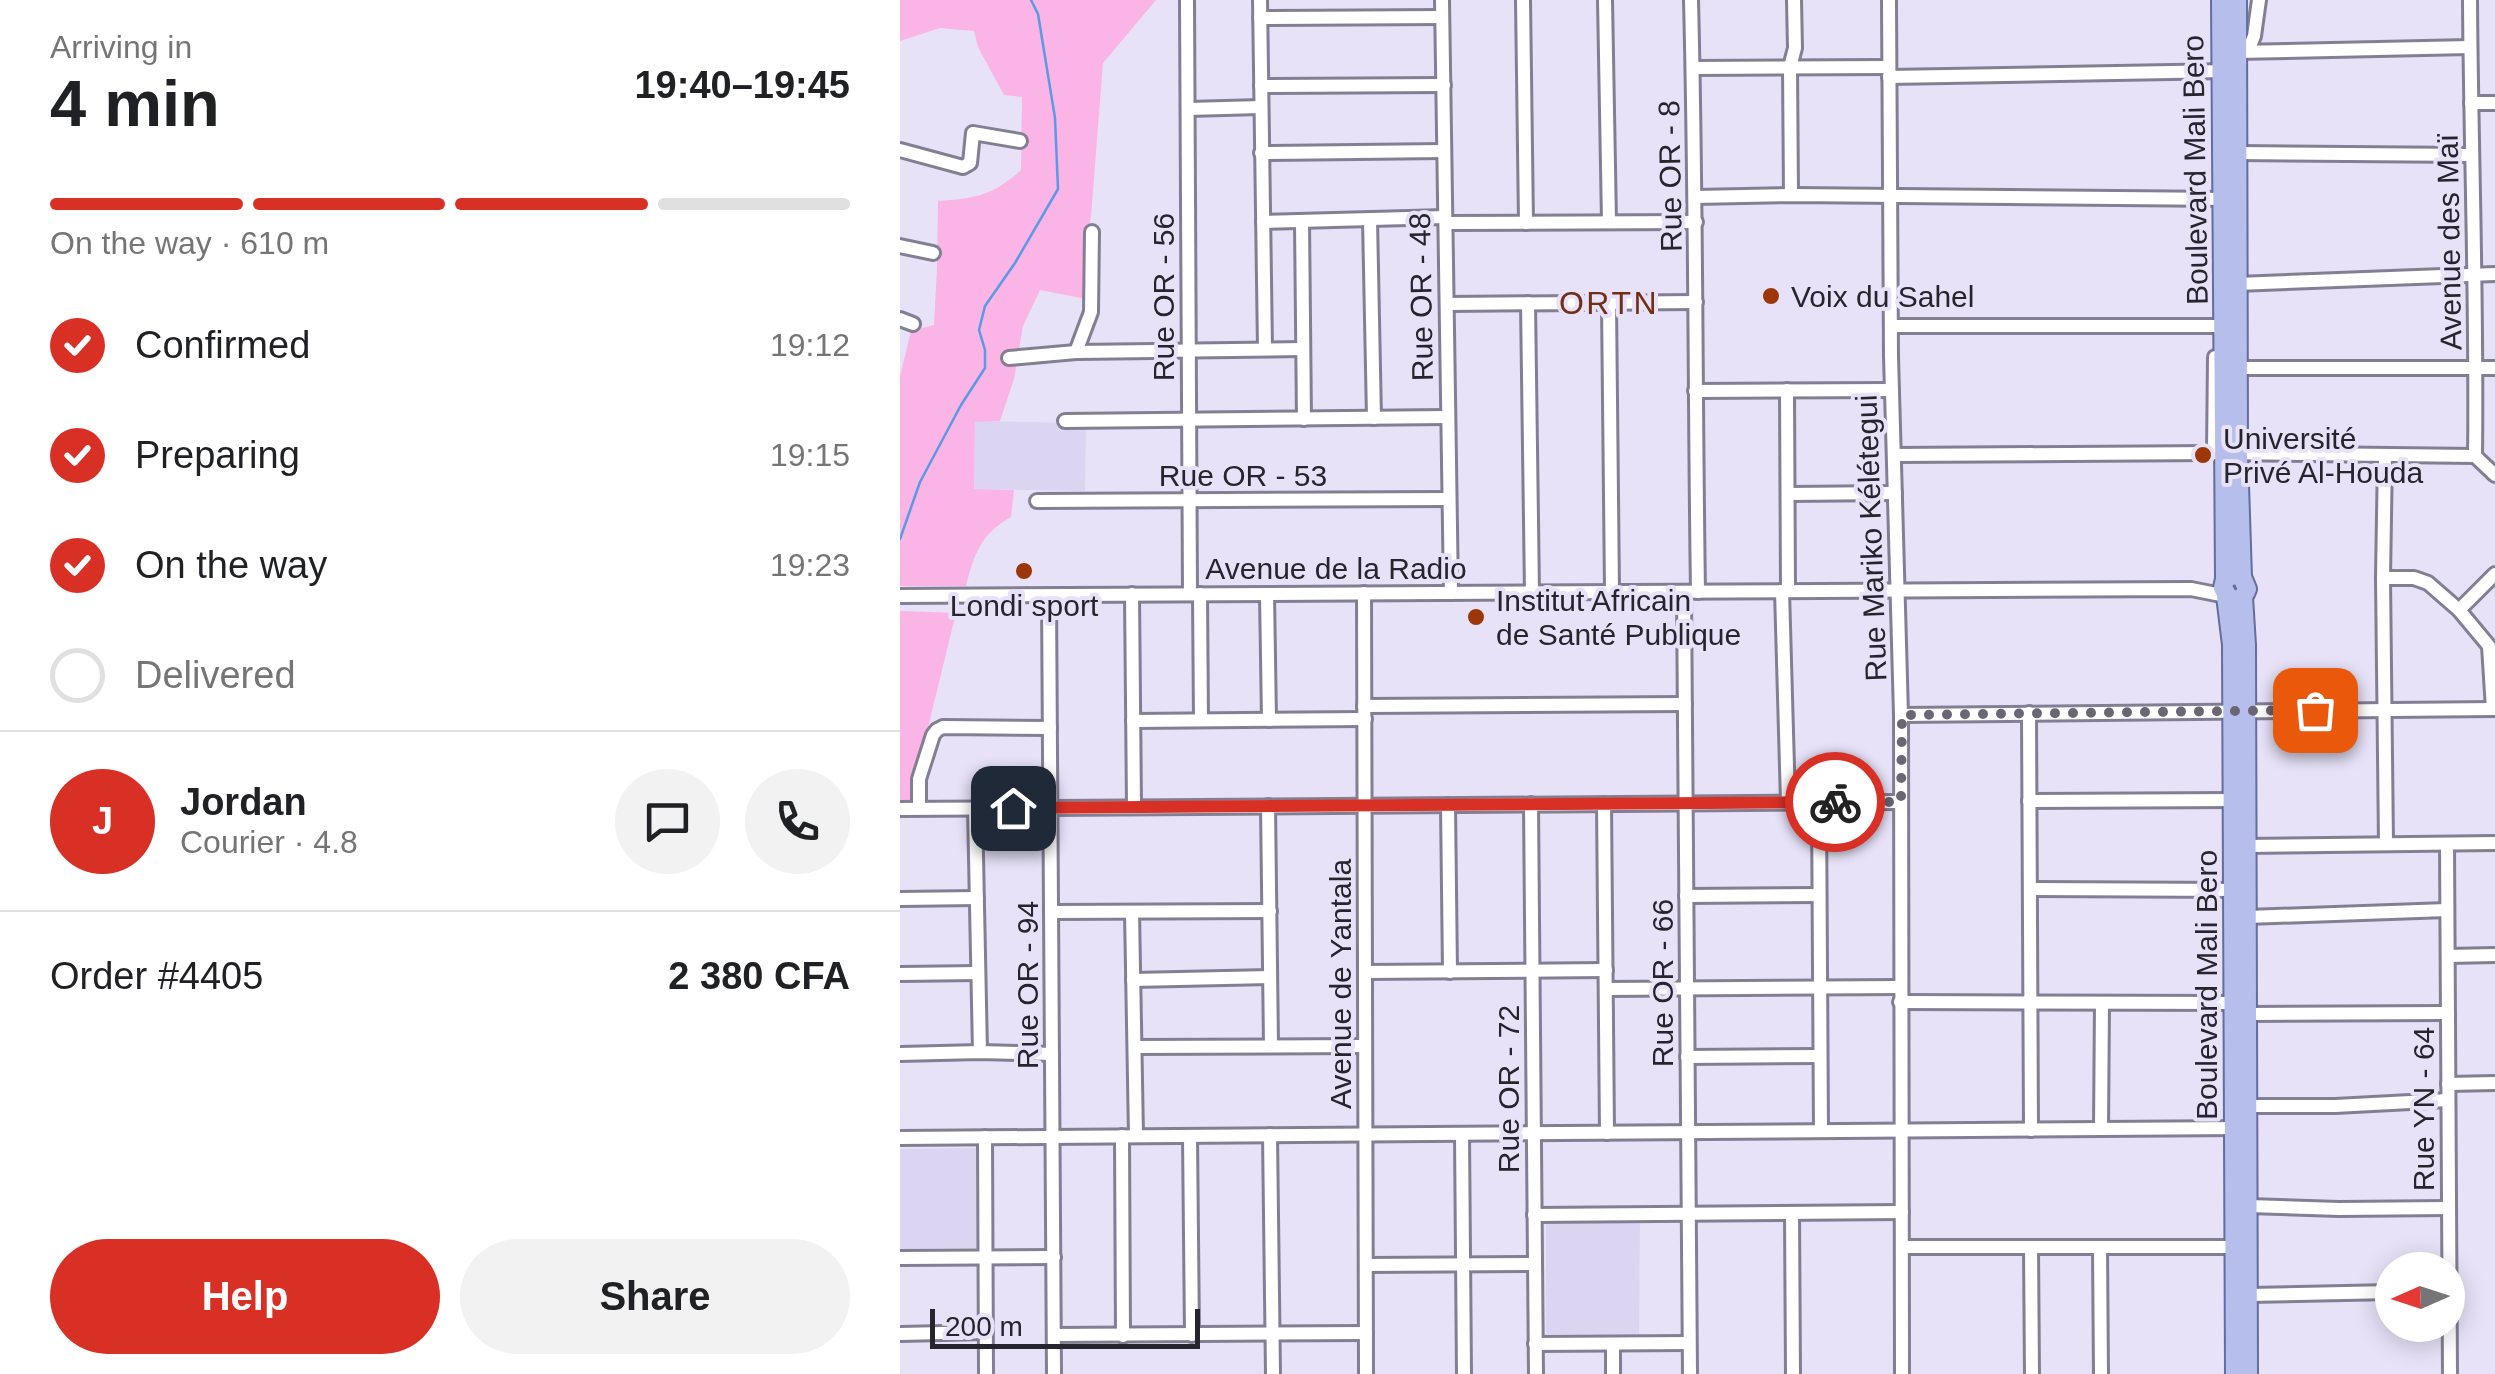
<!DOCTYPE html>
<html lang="en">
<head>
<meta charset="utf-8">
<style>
  :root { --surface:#fff; --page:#f2f2f2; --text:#202124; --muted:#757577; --line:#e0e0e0; --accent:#d93025 }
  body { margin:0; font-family:Arial,sans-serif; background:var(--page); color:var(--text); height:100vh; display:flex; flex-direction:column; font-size:38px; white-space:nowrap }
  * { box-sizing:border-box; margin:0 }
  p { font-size:32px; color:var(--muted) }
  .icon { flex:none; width:55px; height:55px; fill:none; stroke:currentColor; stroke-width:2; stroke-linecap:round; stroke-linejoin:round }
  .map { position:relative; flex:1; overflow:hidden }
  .sheet { display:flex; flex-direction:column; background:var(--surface); width:900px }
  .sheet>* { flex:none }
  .needle { width:65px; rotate:267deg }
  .fabs { position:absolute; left:1475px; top:1252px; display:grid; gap:20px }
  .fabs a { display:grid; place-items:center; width:90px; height:90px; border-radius:50%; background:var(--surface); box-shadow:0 5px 25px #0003; font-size:50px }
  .scale { position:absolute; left:30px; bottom:25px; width:270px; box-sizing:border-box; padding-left:10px; border:5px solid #26242c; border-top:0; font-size:28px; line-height:35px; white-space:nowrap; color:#26242c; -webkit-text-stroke:8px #e7e2f8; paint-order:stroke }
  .pin { position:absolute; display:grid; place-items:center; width:85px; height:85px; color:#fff; margin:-42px; border-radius:20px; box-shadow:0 5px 15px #0006 }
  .courier { position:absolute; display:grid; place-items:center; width:100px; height:100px; margin:-50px; border:8px solid #d93025; border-radius:50%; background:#fff; color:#222; box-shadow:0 2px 12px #0007 }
  .headline em { font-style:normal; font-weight:700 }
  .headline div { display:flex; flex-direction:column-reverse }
  .headline { display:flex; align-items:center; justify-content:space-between; height:170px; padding:0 50px }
  h1 { font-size:65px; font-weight:700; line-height:75px }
  .bar { display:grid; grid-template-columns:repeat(4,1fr); gap:15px 10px; align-content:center; height:120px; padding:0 50px }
  .bar i { height:12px; border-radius:8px; background:var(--line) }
  .bar .current { background:var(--accent) }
  .bar p { grid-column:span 4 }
  .line { display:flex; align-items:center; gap:25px; padding:0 50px; border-top:2px solid var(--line) }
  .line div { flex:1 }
  .round { display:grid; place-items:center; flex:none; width:105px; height:105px; border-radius:52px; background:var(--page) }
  ol { padding:0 50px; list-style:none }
  li { display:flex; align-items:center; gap:30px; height:110px }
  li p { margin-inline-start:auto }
  li .icon { padding:10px; border-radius:50%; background:var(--accent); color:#fff; stroke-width:4 }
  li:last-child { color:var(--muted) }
  li i { width:55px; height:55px; border:5px solid var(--line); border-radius:50% }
  .button { display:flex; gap:20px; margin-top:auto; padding:20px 50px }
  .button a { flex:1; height:115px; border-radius:60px; background:var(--accent); color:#fff; font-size:40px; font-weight:700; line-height:115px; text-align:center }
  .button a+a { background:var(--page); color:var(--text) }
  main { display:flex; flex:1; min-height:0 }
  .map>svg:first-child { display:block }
</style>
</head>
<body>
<main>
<section class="sheet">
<div class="headline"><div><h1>4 min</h1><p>Arriving in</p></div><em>19:40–19:45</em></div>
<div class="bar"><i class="current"></i><i class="current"></i><i class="current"></i><i></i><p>On the way · 610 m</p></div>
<ol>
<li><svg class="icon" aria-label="check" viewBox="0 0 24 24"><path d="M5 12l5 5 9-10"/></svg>Confirmed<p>19:12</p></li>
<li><svg class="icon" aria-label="check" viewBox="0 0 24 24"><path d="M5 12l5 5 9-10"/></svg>Preparing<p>19:15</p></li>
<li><svg class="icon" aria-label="check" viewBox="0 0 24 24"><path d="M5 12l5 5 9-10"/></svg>On the way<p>19:23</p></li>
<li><i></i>Delivered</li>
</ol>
<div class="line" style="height:180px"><b class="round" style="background:var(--accent);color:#fff">J</b><div><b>Jordan</b><p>Courier · 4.8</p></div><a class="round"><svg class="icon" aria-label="chat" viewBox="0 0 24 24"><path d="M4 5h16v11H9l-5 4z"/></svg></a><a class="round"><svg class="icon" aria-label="phone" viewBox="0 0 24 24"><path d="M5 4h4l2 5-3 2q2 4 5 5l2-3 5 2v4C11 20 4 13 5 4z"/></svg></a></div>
<div class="line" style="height:130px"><div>Order #4405</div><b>2 380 CFA</b></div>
<div class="button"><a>Help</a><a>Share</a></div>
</section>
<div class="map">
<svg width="1595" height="1374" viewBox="0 0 1595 1374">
  <rect width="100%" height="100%" fill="#e7e2f8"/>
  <g fill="#dbd5f2">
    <polygon points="75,421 186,423 185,491 74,489"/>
    <polygon points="78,1148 79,1248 0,1249 0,1149"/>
    <polygon points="646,1222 740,1223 739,1335 646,1334"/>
  </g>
  <g fill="#fab4e5">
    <path d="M0,0h256l-53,63 -12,153 -4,20 -1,63 -46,-9 -17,36 -9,53 -14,42 -25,1 -1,67 40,1 -3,27c-30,17 -37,37 -45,69h-66v-210l11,-45 23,-6 3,-57 1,-67c38,-3 54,-5 83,-31l1,-73 -18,-2 -26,-48 -4,-16 -34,-3 -40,13z"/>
    <polygon points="0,611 56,613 10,801 0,801"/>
  </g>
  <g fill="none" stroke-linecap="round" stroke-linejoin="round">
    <polyline stroke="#5c99e4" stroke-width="2.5" points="0,539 20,482 61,405 85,368 85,350 79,330 85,306 115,263 158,189 155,118 138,14 131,0"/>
    <g stroke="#837f93" stroke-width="18">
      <g id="minor">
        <polyline points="287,0 290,594"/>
        <polyline points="360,0 365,349"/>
        <polyline points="542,0 551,593"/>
        <polyline points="623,0 626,223"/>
        <polyline points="705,0 709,222"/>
        <path d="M791,0c5,197 4,395 7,592"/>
        <polyline points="989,0 991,356 1001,715 1002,1374"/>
        <path d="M1570,0c1,152 7,304 5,456l20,19"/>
        <polyline points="360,18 542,17"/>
        <polyline points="1348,51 1354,36 1359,0"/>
        <polyline points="1336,52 1570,47"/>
        <polyline points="793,68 989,67"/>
        <polyline points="989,77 1328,71"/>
        <polyline points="361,86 544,85"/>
        <polyline points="1571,103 1595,103"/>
        <polyline points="288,109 361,107"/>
        <polyline points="0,150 63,167 70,163 73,133 120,141"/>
        <polyline points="361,153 544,151"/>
        <polyline points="1337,153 1571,155"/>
        <polyline points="891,195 890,67 895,48 894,0"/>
        <polyline points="795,197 891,195 1328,199"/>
        <polyline points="470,219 474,418"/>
        <polyline points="402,221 404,419"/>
        <polyline points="363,222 545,217"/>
        <polyline points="546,223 796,222"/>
        <polyline points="0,246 33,253"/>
        <polyline points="1337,284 1595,274"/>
        <polyline points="628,303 632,593"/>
        <polyline points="709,303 712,592"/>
        <polyline points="547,304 796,302"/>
        <polyline points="0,319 13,324"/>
        <polyline points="992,326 1329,326"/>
        <polyline points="176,352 191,312 192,232"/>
        <polyline points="109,358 176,352 403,349"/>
        <polyline points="1338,368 1595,368"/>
        <polyline points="887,390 888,591"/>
        <polyline points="795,391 992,390"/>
        <polyline points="165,421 548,417"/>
        <polyline points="1314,453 1315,357"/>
        <polyline points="994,455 1314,453 1575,456"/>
        <polyline points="1485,456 1483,578 1486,844"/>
        <polyline points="888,494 995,493"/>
        <polyline points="137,501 549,499"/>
        <polyline points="1483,578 1514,578 1528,583 1559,610 1589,646 1593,709"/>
        <polyline points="882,591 888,802"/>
        <polyline points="784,592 790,1374"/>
        <polyline points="464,593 466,1374"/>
        <polyline points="232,594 234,807"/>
        <polyline points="300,594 301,720"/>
        <polyline points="367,594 369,720"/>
        <polyline points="0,596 1291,589 1326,596"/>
        <polyline points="149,596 154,1374"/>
        <polyline points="1559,610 1595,574"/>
        <polyline points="464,706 785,704"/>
        <polyline points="1129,713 1131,1130"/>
        <polyline points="1001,715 1595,709"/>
        <polyline points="233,721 465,719"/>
        <polyline points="1129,801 1336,800"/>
        <polyline points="919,802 921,1131"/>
        <polyline points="631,804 636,1374"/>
        <polyline points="704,804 707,1133"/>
        <polyline points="548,805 550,972"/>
        <polyline points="368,806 371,1045"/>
        <polyline points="19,808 19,779 33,735 37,730 43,727 150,728"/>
        <polyline points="75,808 80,1052"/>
        <polyline points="0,809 1001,802"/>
        <polyline points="1547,844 1550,1374"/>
        <polyline points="1343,846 1595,843"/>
        <polyline points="1130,889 1337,890"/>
        <polyline points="786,896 919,895"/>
        <polyline points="0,899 77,898"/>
        <polyline points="151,912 370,911"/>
        <polyline points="232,912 236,1136"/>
        <polyline points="1347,917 1547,910"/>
        <polyline points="1548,956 1595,955"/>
        <polyline points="465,972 706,970"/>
        <polyline points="0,974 78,973"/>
        <polyline points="233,980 370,977"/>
        <polyline points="706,989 1000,987"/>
        <polyline points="1000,1002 1338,1003"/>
        <polyline points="1348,1014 1548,1013"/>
        <polyline points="235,1047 465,1046"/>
        <polyline points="0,1054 80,1052 152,1054"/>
        <polyline points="787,1057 920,1056"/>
        <polyline points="1548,1084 1595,1083"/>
        <polyline points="1348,1106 1435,1106 1548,1100"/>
        <polyline points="1201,1129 1202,1003"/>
        <polyline points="562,1134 564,1374"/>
        <polyline points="370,1135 373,1374"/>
        <polyline points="222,1136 223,1336"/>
        <polyline points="290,1136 292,1335"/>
        <polyline points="85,1137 86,1374"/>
        <polyline points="0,1138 1340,1128"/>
        <polyline points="1348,1206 1439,1209 1549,1208"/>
        <polyline points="892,1213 893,1374"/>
        <polyline points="634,1215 1002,1212"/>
        <polyline points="1002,1247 1341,1247"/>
        <polyline points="1131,1248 1132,1374"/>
        <polyline points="1200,1248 1201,1374"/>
        <polyline points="0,1258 154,1257"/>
        <polyline points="466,1265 635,1264"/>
        <polyline points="1348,1295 1492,1292"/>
        <polyline points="0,1334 86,1332"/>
        <polyline points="154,1335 466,1333"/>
        <polyline points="635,1344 789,1343"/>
        <polyline points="713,1344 713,1374"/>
      </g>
    </g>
    <g stroke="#646ca0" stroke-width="22">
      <g id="major">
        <path d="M1321,0l4,579 -2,9 6,10c9,3 15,0 18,-9l-5,-12 -9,-2 -8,4"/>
        <polyline points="1337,0 1338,454 1342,577"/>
        <polyline points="1326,596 1332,645 1335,1374"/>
        <polyline points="1343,597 1346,645 1348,1374"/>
      </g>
    </g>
    <use href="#minor" stroke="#fff" stroke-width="12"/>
    <use href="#major" stroke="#b6beec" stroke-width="18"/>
  </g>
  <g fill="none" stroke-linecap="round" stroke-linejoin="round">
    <polyline stroke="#6a6673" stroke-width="10" stroke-dasharray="0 18" points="935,802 1001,802 1002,715 1415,710"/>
    <polyline stroke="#d93025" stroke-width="12" points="113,808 935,802"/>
  </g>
  <g fill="#9c3709" stroke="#e7e2f8" stroke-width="4">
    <circle cx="871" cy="296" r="10"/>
    <circle cx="1303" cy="455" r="10"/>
    <circle cx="124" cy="571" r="10"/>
    <circle cx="576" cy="617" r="10"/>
  </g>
  <g text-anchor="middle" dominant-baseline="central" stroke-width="8" stroke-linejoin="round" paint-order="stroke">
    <g font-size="30" fill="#26242c" stroke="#e7e2f8">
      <text transform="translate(1295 170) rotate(-91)">Boulevard Mali Bero</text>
      <text transform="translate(770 176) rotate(-91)">Rue OR - 8</text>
      <text transform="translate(1549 242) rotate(-91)">Avenue des Maï</text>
      <text transform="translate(263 297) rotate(-90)">Rue OR - 56</text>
      <text transform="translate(521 297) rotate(-91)">Rue OR - 48</text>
      <text x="343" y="475">Rue OR - 53</text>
      <text transform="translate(971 538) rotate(-92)">Rue Mariko Kélétegui</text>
      <text x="436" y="568">Avenue de la Radio</text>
      <text transform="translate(762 983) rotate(-90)">Rue OR - 66</text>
      <text transform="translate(440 984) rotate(-90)">Avenue de Yantala</text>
      <text transform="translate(127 985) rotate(-90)">Rue OR - 94</text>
      <text transform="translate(1306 985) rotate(-90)">Boulevard Mali Bero</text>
      <text transform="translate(608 1089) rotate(-90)">Rue OR - 72</text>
      <text transform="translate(1523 1109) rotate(-90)">Rue YN - 64</text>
    </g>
    <g font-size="30" fill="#26242c" stroke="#e7e2f8" text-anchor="start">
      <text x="891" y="296">Voix du Sahel</text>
      <text x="1323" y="438">Université<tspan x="1323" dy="34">Privé Al-Houda</tspan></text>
      <text x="596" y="600">Institut Africain<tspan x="596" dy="34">de Santé Publique</tspan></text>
      <text x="124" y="605" text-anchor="middle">Londi sport</text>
    </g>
    <g font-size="32" letter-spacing="2.5" fill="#702f16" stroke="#e7e2f8">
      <text x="709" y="303">ORTN</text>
    </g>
  </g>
</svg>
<div class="fabs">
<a><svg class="needle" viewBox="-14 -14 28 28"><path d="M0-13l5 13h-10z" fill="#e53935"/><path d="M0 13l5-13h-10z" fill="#757577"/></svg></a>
</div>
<div class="scale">200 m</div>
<div class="pin" style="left:1415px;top:710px;background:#ea580c"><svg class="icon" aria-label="bag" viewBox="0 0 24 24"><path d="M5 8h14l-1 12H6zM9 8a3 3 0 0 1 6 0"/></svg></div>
<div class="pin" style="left:113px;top:808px;background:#1f2937"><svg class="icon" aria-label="home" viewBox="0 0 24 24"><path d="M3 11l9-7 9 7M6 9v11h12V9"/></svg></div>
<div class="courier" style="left:935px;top:802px"><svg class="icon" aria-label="bike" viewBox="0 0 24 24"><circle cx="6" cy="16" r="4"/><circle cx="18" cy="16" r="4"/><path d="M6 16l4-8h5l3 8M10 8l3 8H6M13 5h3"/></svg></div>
</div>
</main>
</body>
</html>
